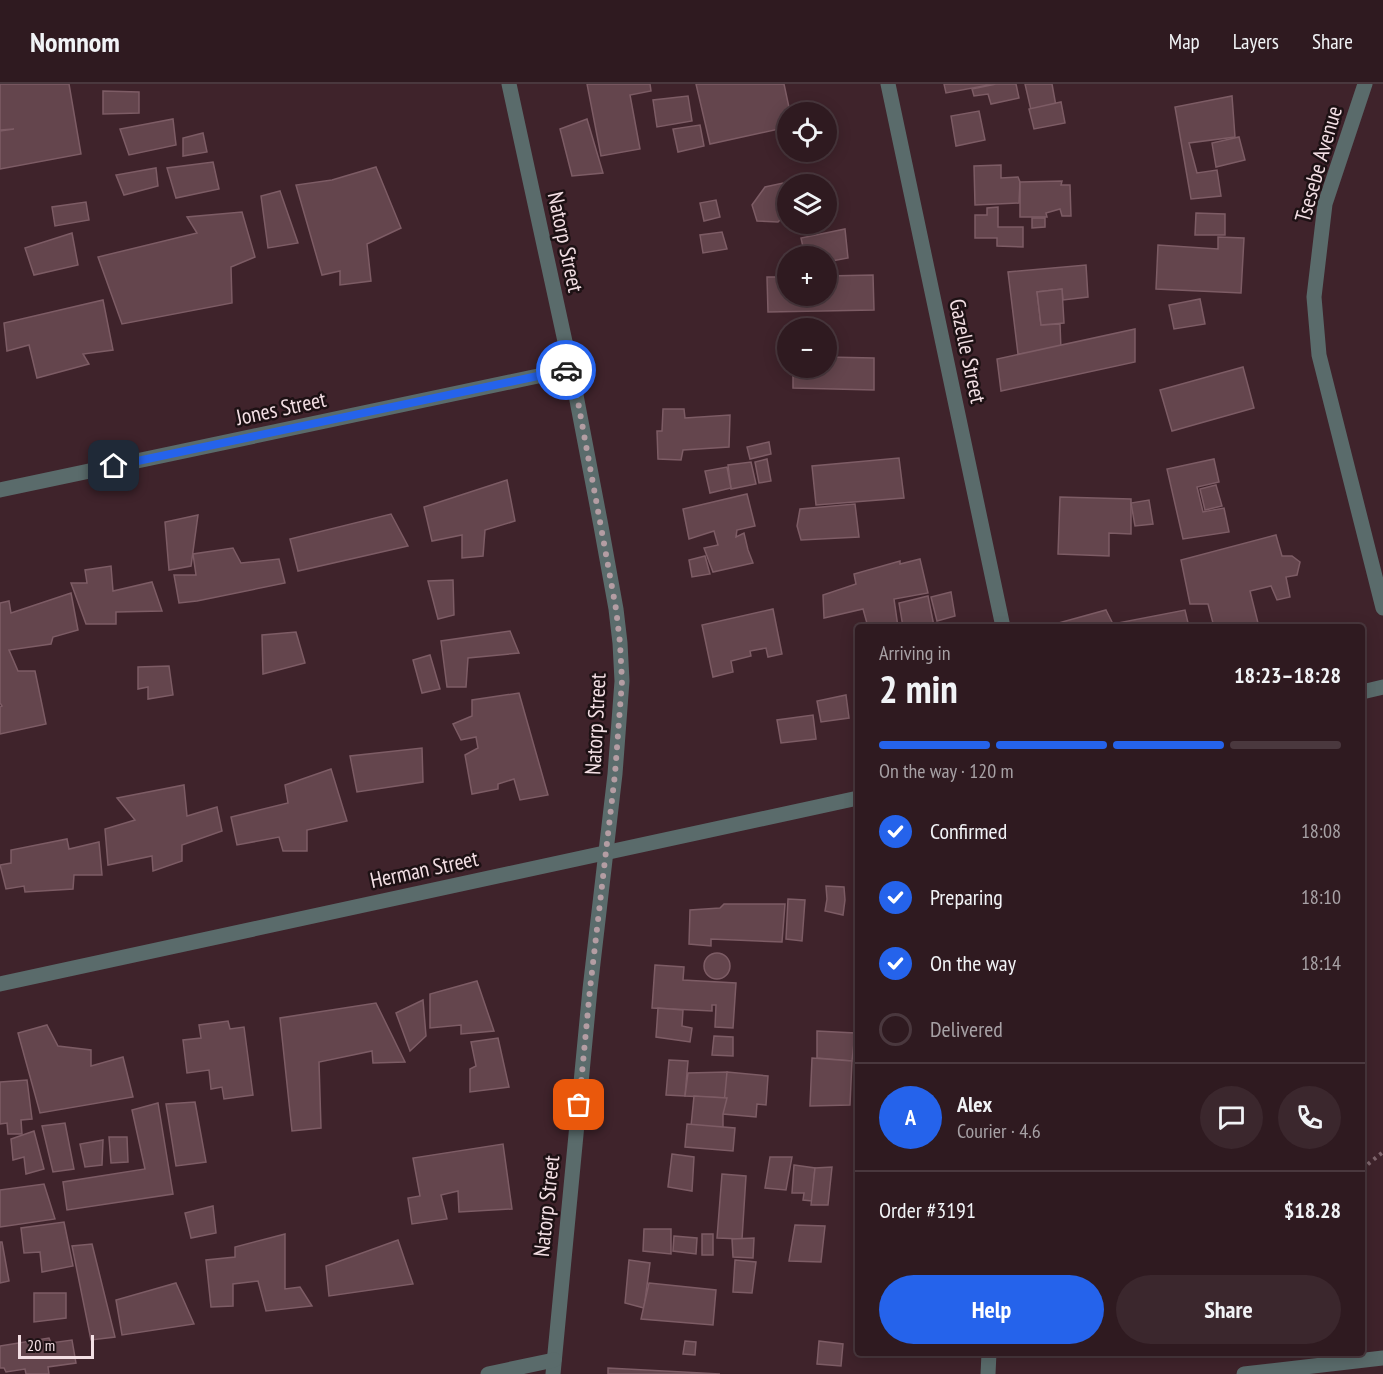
<!DOCTYPE html>
<html lang="en">
<head>
<meta charset="utf-8">
<style>
  :root { --surface:#2f1a20; --page:#3b272d; --text:#f1f3f6; --muted:#a7a1a5; --line:#4a383e; --accent:#2563eb }
  body { margin:0; font-family:"PT Sans Narrow",sans-serif; background:var(--page); color:var(--text); height:100vh; display:flex; flex-direction:column; font-size:22px; white-space:nowrap }
  * { box-sizing:border-box; margin:0 }
  p { font-size:20px; color:var(--muted) }
  .icon { flex:none; width:33px; height:33px; fill:none; stroke:currentColor; stroke-width:2; stroke-linecap:round; stroke-linejoin:round }
  .map { position:relative; flex:1; overflow:hidden }
  .panel { position:absolute; left:855px; top:540px; width:510px; height:732px; display:flex; flex-direction:column; background:var(--surface); border-radius:6px; box-shadow:0 3px 15px #0003,0 0 0 2px var(--line) }
  .panel>* { flex:none }
  .controls { position:absolute; left:777px; top:18px; display:grid; gap:12px }
  .controls a { display:grid; place-items:center; width:60px; height:60px; border-radius:50%; background:var(--surface); box-shadow:0 3px 15px #0003,0 0 0 2px var(--line); font-size:30px }
  .scale { position:absolute; left:18px; bottom:15px; width:76px; box-sizing:border-box; padding-left:6px; border:3px solid #f3dfe4; border-top:0; font-size:16px; line-height:21px; white-space:nowrap; color:#f3dfe4; -webkit-text-stroke:4px #1d1114; paint-order:stroke }
  .pin { position:absolute; display:grid; place-items:center; width:51px; height:51px; color:#fff; margin:-26px; border-radius:12px; box-shadow:0 3px 9px #0006 }
  .courier { position:absolute; display:grid; place-items:center; width:60px; height:60px; margin:-30px; border:4px solid #2563eb; border-radius:50%; background:#fff; color:#222; box-shadow:0 2px 8px #0007 }
  .summary em { font-style:normal; font-weight:700 }
  .summary div { display:flex; flex-direction:column-reverse }
  .summary { display:flex; align-items:center; justify-content:space-between; height:102px; padding:0 24px }
  h1 { font-size:39px; font-weight:700; line-height:45px }
  .bar { display:grid; grid-template-columns:repeat(4,1fr); gap:9px 6px; align-content:center; height:72px; padding:0 24px }
  .bar i { height:8px; border-radius:4px; background:var(--line) }
  .bar .on { background:var(--accent) }
  .bar p { grid-column:span 4 }
  .line { display:flex; align-items:center; gap:15px; padding:0 24px; border-top:2px solid var(--line) }
  .line div { flex:1 }
  .round { display:grid; place-items:center; flex:none; width:63px; height:63px; border-radius:32px; background:var(--page) }
  ol { padding:0 24px; list-style:none }
  li { display:flex; align-items:center; gap:18px; height:66px }
  li p { margin-inline-start:auto }
  li .icon { padding:6px; border-radius:50%; background:var(--accent); color:#fff; stroke-width:4 }
  li:last-child { color:var(--muted) }
  li i { width:33px; height:33px; border:3px solid var(--line); border-radius:50% }
  .primary-button { display:flex; gap:12px; margin-top:auto; padding:12px 24px }
  .primary-button a { flex:1; height:69px; border-radius:36px; background:var(--accent); color:#fff; font-size:24px; font-weight:700; line-height:69px; text-align:center }
  .primary-button a+a { background:var(--page); color:var(--text) }
  header { display:flex; align-items:center; gap:36px; box-sizing:border-box; height:84px; padding:0 30px; background:var(--surface); border-bottom:2px solid var(--line) }
  header strong { font-size:28px }
  nav { display:flex; gap:33px; margin-inline-start:auto; font-size:21px }
  .map>svg:first-child { display:block }
</style>
</head>
<body>
<header>
<strong>Nomnom</strong>
<nav><a>Map</a><a>Layers</a><a>Share</a></nav>
</header>
<div class="map">
<svg width="1383" height="1290" viewBox="0 0 1383 1290">
  <rect width="100%" height="100%" fill="#3f232b"/>
  <g fill="#64454d" stroke="#7d5c65" stroke-width="1.5">
    <polygon points="0,0 69,0 81,70 0,85 0,47 14,45 0,46"/>
    <polygon points="587,0 650,0 651,7 630,11 640,65 601,72"/>
    <polygon points="696,0 784,0 790,28 788,28 788,43 710,60"/>
    <polygon points="944,0 994,0 946,9"/>
    <polygon points="996,0 1016,0 1019,14 991,20 988,10 974,12 972,5"/>
    <polygon points="1025,0 1052,0 1056,22 1031,26"/>
    <polygon points="103,7 139,8 139,29 103,30"/>
    <polygon points="688,12 692,37 657,43 653,16"/>
    <polygon points="1232,12 1235,53 1189,59 1197,89 1217,86 1221,112 1191,115 1175,23"/>
    <polygon points="1061,18 1065,39 1034,45 1029,25"/>
    <polygon points="979,27 985,56 956,62 951,32"/>
    <polygon points="173,35 176,61 129,71 120,45"/>
    <polygon points="587,35 603,89 572,92 560,45"/>
    <polygon points="700,41 704,62 678,68 673,45"/>
    <polygon points="203,49 207,68 183,72 183,54"/>
    <polygon points="1239,53 1245,76 1216,83 1212,59"/>
    <polygon points="213,78 219,105 176,114 167,84"/>
    <polygon points="1001,81 1001,94 1018,93 1020,98 1019,119 975,121 974,82"/>
    <polygon points="376,83 401,144 367,160 371,197 340,201 340,187 322,191 296,101 332,96"/>
    <polygon points="156,84 158,102 124,111 116,91"/>
    <polygon points="1062,97 1061,101 1070,101 1071,132 1062,132 1060,125 1046,129 1047,133 1020,133 1020,98"/>
    <polygon points="783,99 788,107 788,128 778,138 757,137 752,121 765,103"/>
    <polygon points="280,107 298,159 268,164 261,112"/>
    <polygon points="716,116 720,133 704,137 700,119"/>
    <polygon points="86,118 89,136 55,142 52,123"/>
    <polygon points="998,123 998,143 1023,143 1023,163 997,162 997,154 975,154 975,131 987,131 987,124"/>
    <polygon points="242,128 255,173 231,183 232,219 122,240 98,173 197,149 187,133"/>
    <polygon points="1196,129 1225,130 1225,151 1195,151"/>
    <polygon points="1032,134 1045,134 1045,143 1032,144"/>
    <polygon points="845,145 848,174 826,178 826,172 805,172 801,154"/>
    <polygon points="722,148 727,165 703,169 700,151"/>
    <polygon points="72,149 78,181 34,191 25,164"/>
    <polygon points="1218,153 1244,154 1241,209 1156,205 1158,161 1218,165"/>
    <polygon points="1086,181 1088,213 1063,216 1062,205 1037,208 1041,241 1060,240 1061,266 1018,270 1008,188"/>
    <polygon points="873,191 874,226 768,228 767,193 788,193 788,212 826,212 826,192"/>
    <polygon points="1062,205 1064,239 1041,241 1037,208"/>
    <polygon points="1200,215 1205,240 1174,245 1169,221"/>
    <polygon points="103,216 113,266 83,270 89,280 37,294 29,261 7,267 4,239"/>
    <polygon points="1135,245 1135,278 1001,307 997,275"/>
    <polygon points="826,273 874,274 874,306 793,304 793,284 826,284"/>
    <polygon points="1243,283 1254,324 1172,347 1160,306"/>
    <polygon points="663,325 684,325 685,334 730,331 729,363 683,366 681,376 658,375 657,347 662,347"/>
    <polygon points="769,358 771,370 750,375 747,363"/>
    <polygon points="899,374 904,414 816,421 812,382"/>
    <polygon points="767,375 771,397 759,399 755,378"/>
    <polygon points="1214,375 1219,398 1197,403 1203,428 1224,424 1229,448 1183,455 1167,385"/>
    <polygon points="751,378 756,400 731,405 728,381"/>
    <polygon points="727,383 731,404 710,409 705,387"/>
    <polygon points="507,396 515,437 485,446 483,472 462,474 462,451 432,457 424,423"/>
    <polygon points="1216,401 1222,422 1205,426 1200,405"/>
    <polygon points="747,410 755,442 737,446 736,453 744,449 748,466 753,479 713,488 704,464 718,461 714,447 689,455 683,425"/>
    <polygon points="1060,413 1131,415 1131,450 1109,449 1109,472 1058,470"/>
    <polygon points="1149,416 1153,440 1135,442 1131,419"/>
    <polygon points="855,420 859,453 801,456 797,442 800,425"/>
    <polygon points="391,430 408,462 298,487 290,455"/>
    <polygon points="198,431 191,482 169,486 165,438"/>
    <polygon points="1276,451 1282,472 1292,472 1300,478 1297,491 1286,493 1290,513 1277,516 1271,502 1250,507 1259,543 1214,543 1208,520 1190,520 1181,476"/>
    <polygon points="233,464 241,479 279,475 285,499 197,517 179,519 174,491 196,491 193,470"/>
    <polygon points="705,472 710,490 692,493 689,476"/>
    <polygon points="920,475 928,509 894,515 898,543 868,543 863,525 824,534 823,511 856,500 854,490 900,477 900,480"/>
    <polygon points="111,482 113,507 152,498 162,527 116,528 116,540 86,540 71,499 87,499 85,486"/>
    <polygon points="453,496 454,531 438,535 428,497"/>
    <polygon points="951,508 955,532 937,537 931,513"/>
    <polygon points="71,509 78,546 53,553 51,560 9,566 18,587 35,587 46,640 0,650 0,623 2,622 0,619 0,519 9,517 11,529"/>
    <polygon points="928,512 934,542 928,543 903,543 899,519"/>
    <polygon points="773,525 782,570 768,573 766,564 750,567 751,572 731,577 733,588 713,593 702,541"/>
    <polygon points="1106,526 1113,540 1185,526 1189,543 1051,543 1051,541"/>
    <polygon points="510,547 519,569 468,574 466,603 447,603 441,557"/>
    <polygon points="296,548 305,579 263,590 262,551"/>
    <polygon points="430,571 440,605 422,609 413,576"/>
    <polygon points="169,582 173,611 148,615 148,603 138,605 138,583"/>
    <polygon points="519,609 548,711 520,716 514,695 498,700 498,705 472,710 465,671 478,664 476,653 461,656 453,640 472,632 472,616"/>
    <polygon points="846,611 849,634 821,638 817,617"/>
    <polygon points="813,631 816,655 781,659 777,636"/>
    <polygon points="422,664 423,698 357,708 350,672"/>
    <polygon points="331,685 347,737 307,746 307,767 283,767 279,753 237,761 231,733 288,719 285,701"/>
    <polygon points="184,701 187,732 217,723 222,747 182,761 182,777 153,787 152,772 108,781 105,745 135,736 117,714"/>
    <polygon points="67,755 69,765 99,758 102,791 74,791 73,805 25,808 24,802 6,805 0,781 11,779 11,766"/>
    <polygon points="826,802 844,803 845,816 843,831 825,827 827,815"/>
    <polygon points="788,815 805,816 802,857 786,855"/>
    <polygon points="724,820 785,820 782,858 711,855 711,862 689,860 690,826 720,824"/>
    <circle cx="717" cy="882" r="13"/>
    <polygon points="655,881 684,883 683,896 736,899 733,944 715,943 716,921 712,921 712,927 652,924"/>
    <polygon points="477,897 494,947 461,950 461,941 430,944 430,910"/>
    <polygon points="423,916 426,952 410,967 396,929"/>
    <polygon points="376,919 405,978 373,979 372,967 319,978 321,1044 292,1047 280,934"/>
    <polygon points="658,924 683,926 682,942 692,944 690,958 656,953"/>
    <polygon points="228,937 230,945 244,943 253,1011 224,1015 222,1003 211,1005 209,986 187,989 183,956 201,954 199,941"/>
    <polygon points="47,941 58,962 91,966 91,982 123,973 133,1013 40,1029 18,949"/>
    <polygon points="817,947 855,949 852,977 817,974"/>
    <polygon points="714,952 733,953 733,972 712,971"/>
    <polygon points="498,954 509,1003 470,1008 470,985 476,982 471,958"/>
    <polygon points="812,974 852,977 850,1021 810,1022"/>
    <polygon points="669,976 688,977 685,1012 666,1011"/>
    <polygon points="727,988 727,1014 685,1012 688,989"/>
    <polygon points="727,988 768,992 766,1021 757,1020 756,1033 723,1030"/>
    <polygon points="27,996 32,1035 21,1036 22,1050 8,1050 7,1039 0,1040 0,998"/>
    <polygon points="694,1012 727,1014 723,1030 723,1044 691,1042"/>
    <polygon points="195,1018 206,1078 176,1082 166,1020"/>
    <polygon points="158,1019 173,1110 67,1126 63,1098 145,1085 132,1026"/>
    <polygon points="65,1039 74,1085 53,1088 42,1042"/>
    <polygon points="687,1040 735,1044 733,1067 685,1063"/>
    <polygon points="34,1047 44,1085 26,1090 24,1073 13,1076 11,1055"/>
    <polygon points="109,1053 127,1053 128,1078 111,1079"/>
    <polygon points="103,1056 102,1081 85,1083 80,1060"/>
    <polygon points="503,1060 512,1125 459,1128 458,1107 441,1111 447,1135 412,1140 408,1114 420,1112 413,1074"/>
    <polygon points="672,1070 694,1073 692,1107 668,1103"/>
    <polygon points="770,1073 792,1073 786,1106 765,1104"/>
    <polygon points="794,1081 815,1084 812,1117 803,1116 804,1109 792,1109"/>
    <polygon points="832,1083 828,1121 811,1121 815,1084"/>
    <polygon points="722,1090 746,1092 742,1155 717,1154"/>
    <polygon points="44,1100 55,1135 0,1143 0,1106"/>
    <polygon points="213,1122 216,1149 191,1154 185,1129"/>
    <polygon points="64,1138 73,1182 42,1188 40,1168 24,1169 21,1144"/>
    <polygon points="795,1141 825,1142 821,1178 789,1177"/>
    <polygon points="644,1145 671,1145 671,1170 643,1167"/>
    <polygon points="285,1150 285,1205 300,1203 312,1222 266,1227 258,1197 233,1200 233,1222 211,1223 206,1176 235,1173 235,1163"/>
    <rect x="702" y="1150" width="11" height="21"/>
    <polygon points="674,1152 697,1154 696,1170 673,1167"/>
    <polygon points="754,1154 753,1174 733,1173 732,1155"/>
    <polygon points="398,1156 413,1200 329,1212 326,1182"/>
    <polygon points="0,1158 2,1158 9,1197 0,1199"/>
    <polygon points="92,1160 115,1253 91,1256 72,1162"/>
    <polygon points="629,1176 650,1179 644,1224 625,1219"/>
    <polygon points="735,1176 756,1178 752,1209 733,1208"/>
    <polygon points="176,1199 194,1240 122,1251 116,1216"/>
    <polygon points="649,1199 716,1206 713,1241 641,1235"/>
    <polygon points="34,1209 66,1209 66,1234 34,1238"/>
    <polygon points="49,1254 51,1259 72,1256 76,1279 48,1283 49,1290 26,1290 25,1285 6,1288 4,1284 0,1284 0,1262"/>
    <polygon points="685,1257 696,1258 695,1271 683,1270"/>
    <polygon points="819,1257 843,1260 841,1282 817,1280"/>
    <polygon points="608,1284 720,1290 608,1290"/>
  </g>
  <g fill="none" stroke-linecap="round" stroke-linejoin="round">
    <polyline stroke="#7f666d" stroke-width="4" stroke-dasharray="3 4.5" stroke-linecap="butt" points="1362,1085 1383,1068"/>
    <g stroke="#5a6b6b" stroke-width="15">
      <polyline points="509,0 571,285 601,442 616,525 620,559 622,597 615,690 590,905 553,1290"/>
      <polyline points="888,0 1003,543"/>
      <polyline points="1365,0 1325,120 1314,213 1319,271 1383,524"/>
      <polyline points="0,406 571,285"/>
      <polyline points="1362,608 1383,603"/>
      <polyline points="0,900 858,714"/>
      <polyline points="488,1290 554,1276"/>
      <polyline points="988,1290 989,1269"/>
      <polyline points="1244,1290 1383,1274"/>
    </g>
  </g>
  <g fill="none" stroke-linecap="round" stroke-linejoin="round">
    <polyline stroke="#b49da3" stroke-width="6" stroke-dasharray="0 10.8" points="566,286 572,285 616,525 620,559 622,597 615,690 590,905 579,1021"/>
    <polyline stroke="#2563eb" stroke-width="8" points="114,382 566,286"/>
  </g>
  <g text-anchor="middle" dominant-baseline="central" stroke-width="5" stroke-linejoin="round" paint-order="stroke">
    <g font-size="22" fill="#f3dfe4" stroke="#1d1114">
      <text transform="translate(1318 80) rotate(-74)">Tsesebe Avenue</text>
      <text transform="translate(566 158) rotate(78)">Natorp Street</text>
      <text transform="translate(968 267) rotate(78)">Gazelle Street</text>
      <text transform="translate(281 324) rotate(-12)">Jones Street</text>
      <text transform="translate(595 640) rotate(-87)">Natorp Street</text>
      <text transform="translate(424 785) rotate(-12)">Herman Street</text>
      <text transform="translate(546 1122) rotate(-84)">Natorp Street</text>
    </g>
  </g>
</svg>
<div class="controls">
<a><svg class="icon" aria-label="locate" viewBox="0 0 24 24"><circle cx="12" cy="12" r="6"/><path d="M12 2v4M12 18v4M2 12h4M18 12h4"/></svg></a>
<a><svg class="icon" aria-label="layers" viewBox="0 0 24 24"><path d="M12 4l9 5-9 5-9-5zM3 14l9 5 9-5"/></svg></a>
<a>+</a>
<a>−</a>
</div>
<div class="scale">20 m</div>
<div class="pin" style="left:579px;top:1021px;background:#ea580c"><svg class="icon" aria-label="bag" viewBox="0 0 24 24"><path d="M5 8h14l-1 12H6zM9 8a3 3 0 0 1 6 0"/></svg></div>
<div class="pin" style="left:114px;top:382px;background:#1f2937"><svg class="icon" aria-label="home" viewBox="0 0 24 24"><path d="M3 11l9-7 9 7M6 9v11h12V9"/></svg></div>
<div class="courier" style="left:566px;top:286px"><svg class="icon" aria-label="car" viewBox="0 0 24 24"><path d="M5 17H2v-5l4-1 3-4h7l3 4 3 1v5h-3M9 17h6M6 11h13"/><circle cx="7" cy="17" r="2"/><circle cx="17" cy="17" r="2"/></svg></div>
<section class="panel">
<div class="summary"><div><h1>2 min</h1><p>Arriving in</p></div><em>18:23–18:28</em></div>
<div class="bar"><i class="on"></i><i class="on"></i><i class="on"></i><i></i><p>On the way · 120 m</p></div>
<ol>
<li><svg class="icon" aria-label="check" viewBox="0 0 24 24"><path d="M5 12l5 5 9-10"/></svg>Confirmed<p>18:08</p></li>
<li><svg class="icon" aria-label="check" viewBox="0 0 24 24"><path d="M5 12l5 5 9-10"/></svg>Preparing<p>18:10</p></li>
<li><svg class="icon" aria-label="check" viewBox="0 0 24 24"><path d="M5 12l5 5 9-10"/></svg>On the way<p>18:14</p></li>
<li><i></i>Delivered</li>
</ol>
<div class="line" style="height:108px"><b class="round" style="background:var(--accent);color:#fff">A</b><div><b>Alex</b><p>Courier · 4.6</p></div><a class="round"><svg class="icon" aria-label="chat" viewBox="0 0 24 24"><path d="M4 5h16v11H9l-5 4z"/></svg></a><a class="round"><svg class="icon" aria-label="phone" viewBox="0 0 24 24"><path d="M5 4h4l2 5-3 2q2 4 5 5l2-3 5 2v4C11 20 4 13 5 4z"/></svg></a></div>
<div class="line" style="height:78px"><div>Order #3191</div><b>$18.28</b></div>
<div class="primary-button"><a>Help</a><a>Share</a></div>
</section>
</div>
</body>
</html>
